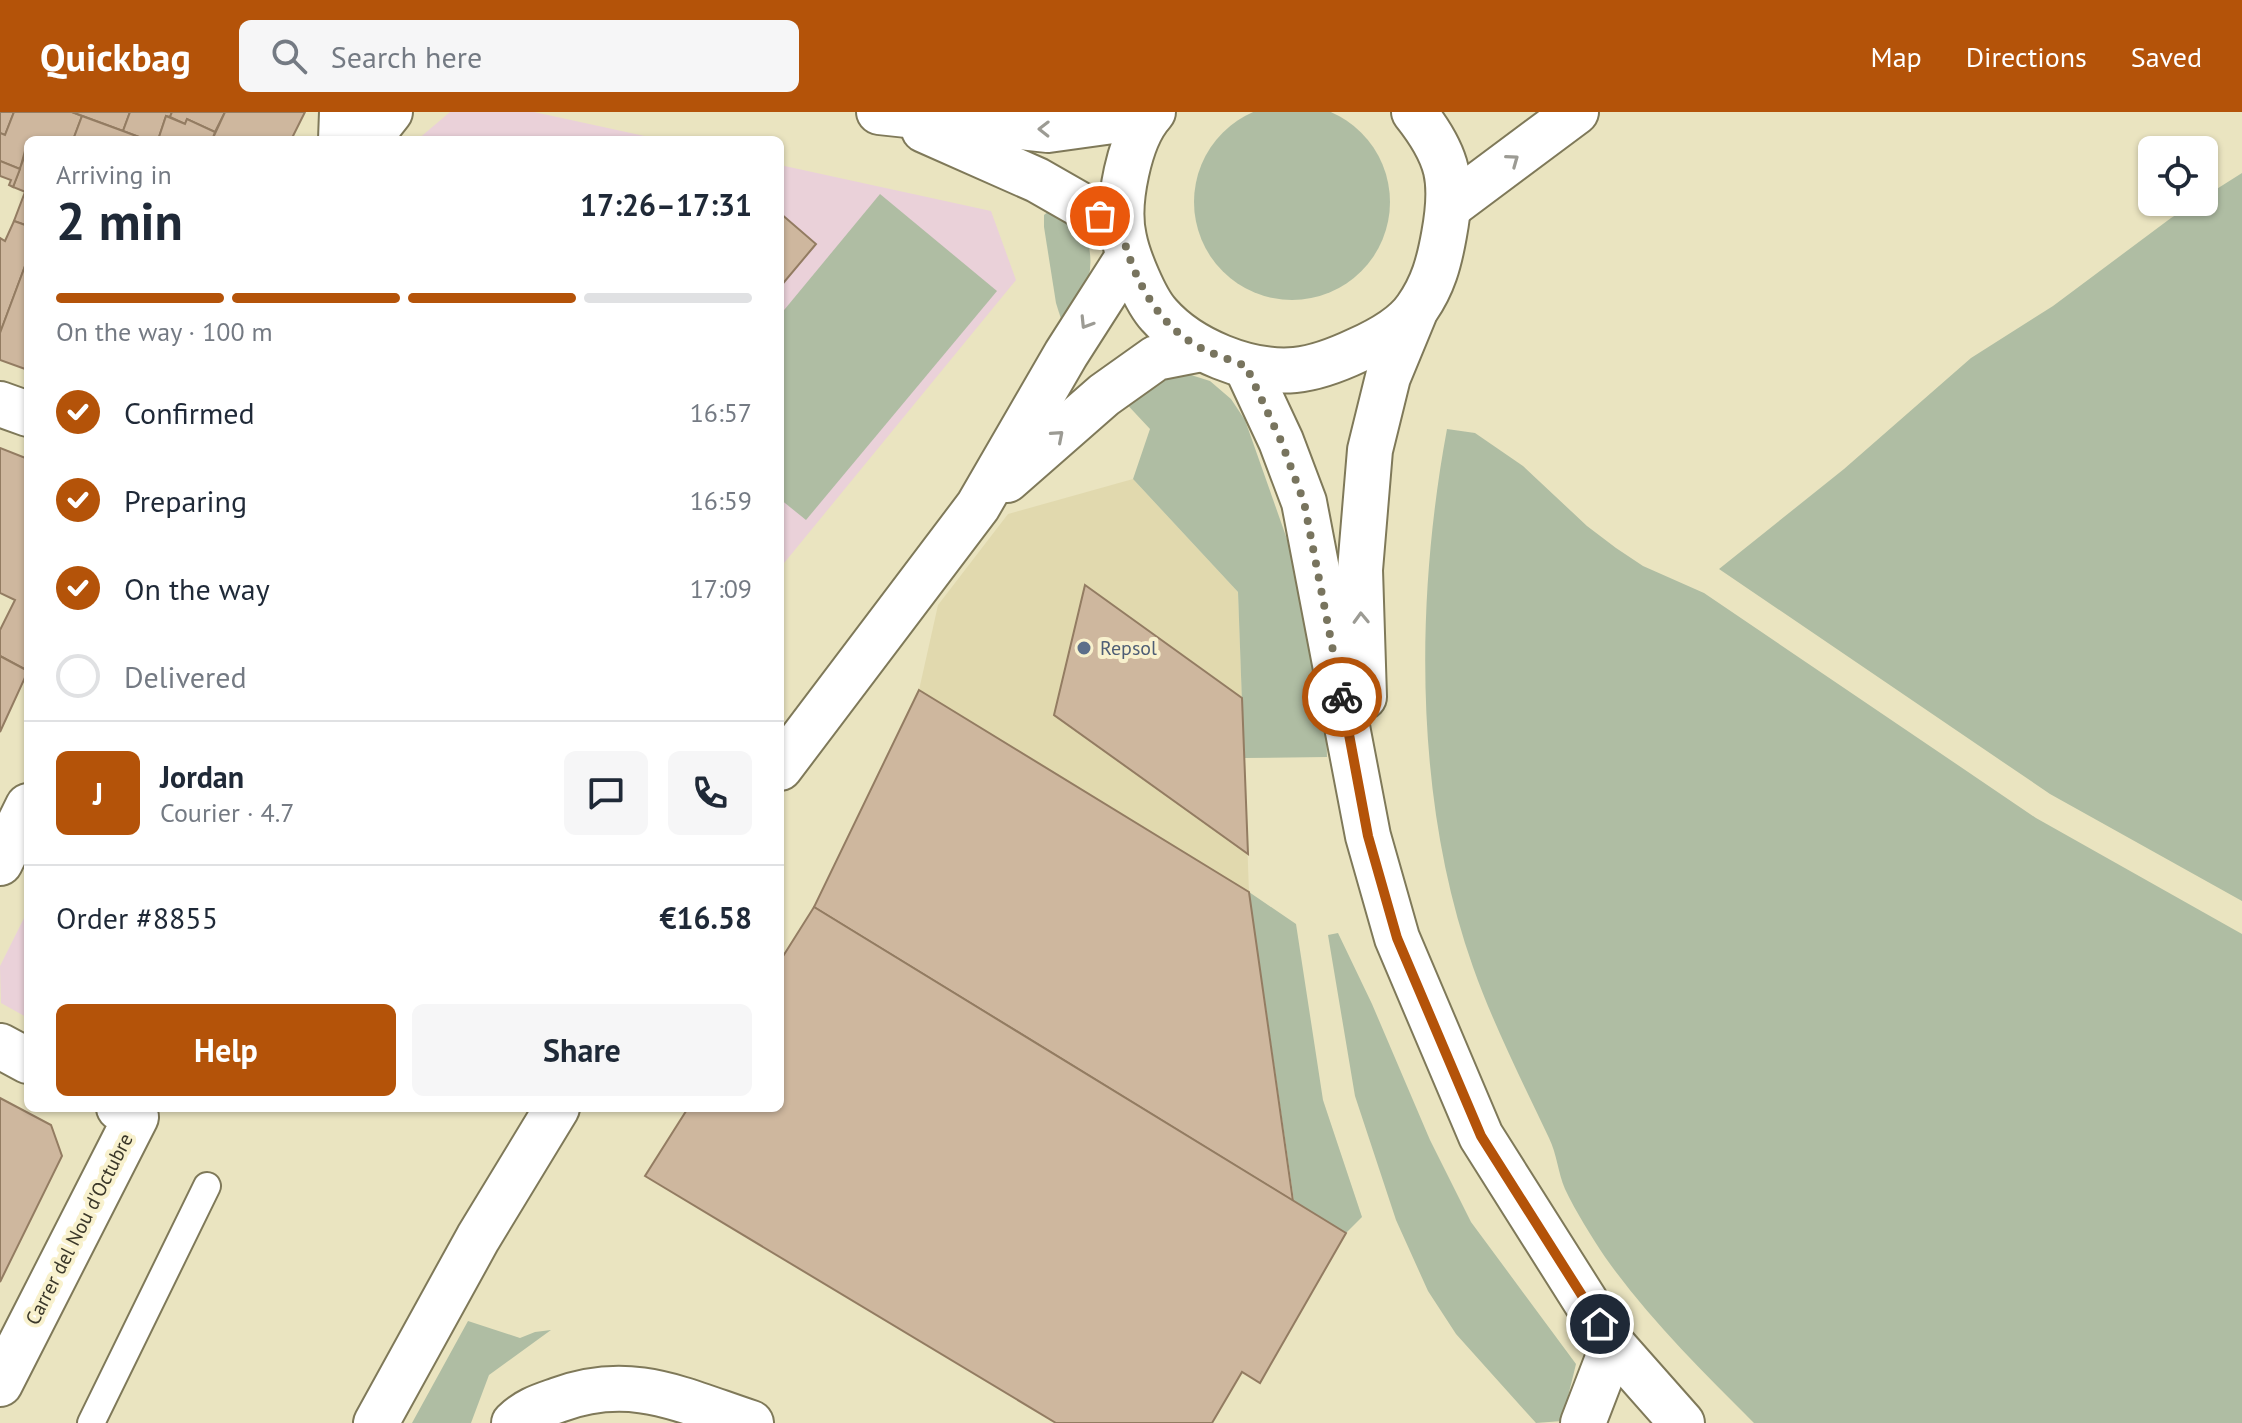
<!DOCTYPE html>
<html lang="en">
<head>
<meta charset="utf-8">
<style>
  :root { --surface:#fff; --page:#f6f6f7; --text:#1f2937; --muted:#747a83; --line:#e0e1e3; --accent:#b45309 }
  body { margin:0; font-family:"PT Sans",sans-serif; background:var(--page); color:var(--text); height:100vh; display:flex; flex-direction:column; font-size:30px; white-space:nowrap }
  * { box-sizing:border-box; margin:0 }
  p { font-size:26px; color:var(--muted) }
  .icon { flex:none; width:44px; height:44px; fill:none; stroke:currentColor; stroke-width:2; stroke-linecap:round; stroke-linejoin:round }
  .map { position:relative; flex:1; overflow:hidden }
  .sheet { position:absolute; left:24px; top:24px; width:760px; height:976px; display:flex; flex-direction:column; background:var(--surface); border-radius:12px; box-shadow:0 2px 6px #0004 }
  .sheet>* { flex:none }
  .controls { position:absolute; left:2138px; top:24px; display:grid; gap:16px }
  .controls a { display:grid; place-items:center; width:80px; height:80px; border-radius:12px; background:var(--surface); box-shadow:0 2px 6px #0004; font-size:40px }
  .pin { position:absolute; display:grid; place-items:center; width:68px; height:68px; color:#fff; margin:-34px; border:4px solid #fff; border-radius:50%; box-shadow:0 2px 8px #0007 }
  .courier { position:absolute; display:grid; place-items:center; width:80px; height:80px; margin:-40px; border:6px solid #b45309; border-radius:50%; background:#fff; color:#222; box-shadow:0 2px 10px #0007 }
  .overview em { font-style:normal; font-weight:700 }
  .overview div { display:flex; flex-direction:column-reverse }
  .overview { display:flex; align-items:center; justify-content:space-between; height:136px; padding:0 32px }
  h1 { font-size:52px; font-weight:700; line-height:60px }
  .bar { display:grid; grid-template-columns:repeat(4,1fr); gap:12px 8px; align-content:center; height:96px; padding:0 32px }
  .bar i { height:10px; border-radius:6px; background:var(--line) }
  .bar .active { background:var(--accent) }
  .bar p { grid-column:span 4 }
  .line { display:flex; align-items:center; gap:20px; padding:0 32px; border-top:2px solid var(--line) }
  .line div { flex:1 }
  .round { display:grid; place-items:center; flex:none; width:84px; height:84px; border-radius:12px; background:var(--page) }
  ol { padding:0 32px; list-style:none }
  li { display:flex; align-items:center; gap:24px; height:88px }
  li p { margin-inline-start:auto }
  li .icon { padding:8px; border-radius:50%; background:var(--accent); color:#fff; stroke-width:4 }
  li:last-child { color:var(--muted) }
  li i { width:44px; height:44px; border:4px solid var(--line); border-radius:50% }
  .button { display:flex; gap:16px; margin-top:auto; padding:16px 32px }
  .button a { flex:1; height:92px; border-radius:12px; background:var(--accent); color:#fff; font-size:32px; font-weight:700; line-height:92px; text-align:center }
  .button a+a { background:var(--page); color:var(--text) }
  header { display:flex; align-items:center; gap:48px; box-sizing:border-box; height:112px; padding:0 40px; background:var(--accent); color:#fff }
  header strong { font-size:38px }
  nav { display:flex; gap:44px; margin-inline-start:auto; font-size:28px }
  .search { width:560px; height:72px; background:var(--page); display:flex; align-items:center; gap:20px; box-sizing:border-box; padding:0 28px; border-radius:12px; color:var(--muted); font-size:30px }
  .map>svg:first-child { display:block }
</style>
</head>
<body>
<header>
<strong>Quickbag</strong>
<div class="search"><svg class="icon" aria-label="search" viewBox="0 0 24 24"><circle cx="10" cy="10" r="6"/><path d="M15 15l6 6"/></svg>Search here</div>
<nav><a>Map</a><a>Directions</a><a>Saved</a></nav>
</header>
<div class="map">
<svg width="2242" height="1311" viewBox="0 0 2242 1311">
  <rect width="100%" height="100%" fill="#eae4c0"/>
  <polygon fill="#e1d9ae" points="1133,367 1238,480 1249,780 919,578 938,493 1008,402"/>
  <g fill="#ead1d9">
    <polygon points="450,0 534,0 663,28 417,28"/>
    <polygon points="780,53 991,99 1016,168 780,456"/>
    <polygon points="28,798 28,906 1,891 0,854"/>
  </g>
  <g fill="#afbda3">
    <circle cx="1292" cy="90" r="98"/>
    <polygon points="2242,61 2242,789 2050,682 1719,457 1844,357 1971,246 2053,194 2171,106 2196,90 2204,90 2204,85"/>
    <polygon points="880,82 997,179 806,408 780,387 780,203"/>
    <path d="M1049,99l34,15c15,40 7,65 -21,96l-6,-19 -12,-76v-12z"/>
    <polygon points="1168,260 1191,263 1210,269 1231,287 1245,308 1294,447 1326,608 1327,645 1244,646 1238,480 1133,367 1150,317 1121,286"/>
    <path d="M1447,317l28,4 48,33 64,60 29,22 27,18 61,27 332,225 206,116v489h-488c-52,-52 -106,-105 -149,-166 -14,-21 -29,-45 -40,-68 -7,-16 -8,-35 -16,-51 -27,-57 -55,-112 -76,-171 -59,-166 -58,-366 -26,-538z"/>
    <polygon points="1249,780 1296,812 1323,988 1362,1105 1346,1121 1294,1089"/>
    <polygon points="1338,821 1372,892 1430,1028 1471,1110 1576,1252 1562,1309 1536,1311 1456,1222 1428,1179 1396,1108 1355,984 1328,823"/>
    <polygon points="468,1209 520,1226 535,1220 551,1218 489,1263 471,1311 412,1311"/>
  </g>
  <g fill="#ceb79e" stroke="#937c62" stroke-width="2">
    <polygon points="0,0 14,0 5,23 0,21"/>
    <polygon points="14,0 72,0 82,4 73,28 28,28 20,57 0,49 0,21 5,23"/>
    <polygon points="72,0 130,0 123,19"/>
    <polygon points="130,0 172,0 170,5 166,4 158,28 147,28 123,19"/>
    <polygon points="172,0 225,0 215,20 187,7 185,12 170,5"/>
    <polygon points="225,0 305,0 291,28 212,28"/>
    <polygon points="82,4 123,19 147,28 73,28"/>
    <polygon points="166,4 185,12 187,7 215,20 212,28 158,28"/>
    <polygon points="28,35 28,81 13,75"/>
    <polygon points="0,49 20,57 13,75 9,73 11,68 0,64"/>
    <polygon points="25,80 28,81 28,114 14,109"/>
    <polygon points="780,101 816,132 780,175"/>
    <polygon points="14,109 28,114 28,146 0,221 0,126 5,129"/>
    <polygon points="28,146 28,258 0,248 0,221"/>
    <polygon points="0,336 28,347 28,559 0,544 0,518 15,488 0,481"/>
    <polygon points="1085,473 1242,586 1248,742 1054,603"/>
    <polygon points="0,544 28,559 0,620"/>
    <polygon points="919,578 1249,780 1293,1089 814,795"/>
    <polygon points="814,795 1346,1121 1260,1271 1242,1260 1212,1311 1056,1311 645,1064 688,996 780,996 780,849"/>
    <polygon points="0,986 51,1013 62,1044 0,1170"/>
  </g>
  <g fill="none" stroke-linecap="round" stroke-linejoin="round">
    <g stroke="#7f7959" stroke-width="30">
      <polyline id="lane" points="91,1311 207,1074"/>
    </g>
    <g stroke="#7f7959" stroke-width="48">
      <g id="street">
        <polyline points="879,0 1048,18 1149,4"/>
        <polyline points="924,18 1037,68 1121,116"/>
        <polyline points="341,28 342,0"/>
        <polyline points="368,28 390,0"/>
        <polyline points="0,292 28,302"/>
        <polyline points="0,751 28,694"/>
        <polyline points="0,934 28,949"/>
        <polyline points="0,1272 136,1005 119,996"/>
        <path d="M514,1311c13,-13 27,-17 44,-23 73,-27 123,0 193,23"/>
        <polyline points="1583,1311 1613,1233"/>
      </g>
    </g>
    <g stroke="#7f7959" stroke-width="48">
      <g id="secondary">
        <path d="M1153,0c-24,26 -37,92 -29,126 4,20 21,62 35,77 31,35 90,59 136,55 21,-2 44,-11 63,-20 20,-9 47,-24 59,-42 16,-23 22,-45 27,-73 10,-54 5,-79 -30,-123"/>
        <polyline points="1450,94 1576,0"/>
        <polyline points="1246,254 1281,329 1304,390 1368,724 1397,826 1481,1024 1613,1233 1682,1311"/>
        <polyline points="1007,368 1104,283 1156,246 1202,237"/>
        <polyline points="1364,585 1360,458 1370,338 1388,265 1414,202"/>
        <polyline points="780,656 978,394 1066,242 1128,145"/>
        <polyline points="376,1311 478,1126 557,996"/>
      </g>
    </g>
    <use href="#lane" stroke="#fff" stroke-width="26"/>
    <use href="#street" stroke="#fff" stroke-width="44"/>
    <use href="#secondary" stroke="#fff" stroke-width="44"/>
  </g>
  <defs><path id="oneway-chevron" d="M-2-3.5L2.5 0L-2 3.5" fill="none" stroke-width="1.6" stroke-linecap="round" stroke-linejoin="round" transform="scale(2)"/></defs>
  <g stroke="#9c9b94">
    <use href="#oneway-chevron" transform="translate(1044 17) rotate(-179)"/>
    <use href="#oneway-chevron" transform="translate(1513 48) rotate(-36)"/>
    <use href="#oneway-chevron" transform="translate(1086 211) rotate(122)"/>
    <use href="#oneway-chevron" transform="translate(1058 324) rotate(-41)"/>
    <use href="#oneway-chevron" transform="translate(1361 506) rotate(-92)"/>
  </g>
  <g fill="none" stroke-linecap="round" stroke-linejoin="round">
    <path stroke="#78745e" stroke-width="8" stroke-dasharray="0 14.4" d="M1100,104l21,12c11,49 37,100 84,122 13,6 28,11 41,16l35,75 23,61 38,195"/>
    <polyline stroke="#b45309" stroke-width="10" points="1342,585 1368,724 1397,826 1481,1024 1600,1212"/>
  </g>
  <circle fill="#5c6f8a" stroke="#f8f1cd" stroke-width="3" cx="1084" cy="536" r="8"/>
  <g text-anchor="middle" dominant-baseline="central" stroke-width="8" stroke-linejoin="round" paint-order="stroke">
    <g font-size="20" fill="#4e5e75" stroke="#f8f1cd" text-anchor="start">
      <text x="1100" y="536">Repsol</text>
    </g>
    <g font-size="20" fill="#3a3729" stroke="#f8f1cd">
      <text transform="translate(79 1117) rotate(-63)">Carrer del Nou d'Octubre</text>
    </g>
  </g>
</svg>
<div class="controls">
<a><svg class="icon" aria-label="locate" viewBox="0 0 24 24"><circle cx="12" cy="12" r="6"/><path d="M12 2v4M12 18v4M2 12h4M18 12h4"/></svg></a>
</div>
<div class="pin" style="left:1100px;top:104px;background:#ea580c"><svg class="icon" aria-label="bag" viewBox="0 0 24 24"><path d="M5 8h14l-1 12H6zM9 8a3 3 0 0 1 6 0"/></svg></div>
<div class="pin" style="left:1600px;top:1212px;background:#1f2937"><svg class="icon" aria-label="home" viewBox="0 0 24 24"><path d="M3 11l9-7 9 7M6 9v11h12V9"/></svg></div>
<div class="courier" style="left:1342px;top:585px"><svg class="icon" aria-label="bike" viewBox="0 0 24 24"><circle cx="6" cy="16" r="4"/><circle cx="18" cy="16" r="4"/><path d="M6 16l4-8h5l3 8M10 8l3 8H6M13 5h3"/></svg></div>
<section class="sheet">
<div class="overview"><div><h1>2 min</h1><p>Arriving in</p></div><em>17:26–17:31</em></div>
<div class="bar"><i class="active"></i><i class="active"></i><i class="active"></i><i></i><p>On the way · 100 m</p></div>
<ol>
<li><svg class="icon" aria-label="check" viewBox="0 0 24 24"><path d="M5 12l5 5 9-10"/></svg>Confirmed<p>16:57</p></li>
<li><svg class="icon" aria-label="check" viewBox="0 0 24 24"><path d="M5 12l5 5 9-10"/></svg>Preparing<p>16:59</p></li>
<li><svg class="icon" aria-label="check" viewBox="0 0 24 24"><path d="M5 12l5 5 9-10"/></svg>On the way<p>17:09</p></li>
<li><i></i>Delivered</li>
</ol>
<div class="line" style="height:144px"><b class="round" style="background:var(--accent);color:#fff">J</b><div><b>Jordan</b><p>Courier · 4.7</p></div><a class="round"><svg class="icon" aria-label="chat" viewBox="0 0 24 24"><path d="M4 5h16v11H9l-5 4z"/></svg></a><a class="round"><svg class="icon" aria-label="phone" viewBox="0 0 24 24"><path d="M5 4h4l2 5-3 2q2 4 5 5l2-3 5 2v4C11 20 4 13 5 4z"/></svg></a></div>
<div class="line" style="height:104px"><div>Order #8855</div><b>€16.58</b></div>
<div class="button"><a>Help</a><a>Share</a></div>
</section>
</div>
</body>
</html>
